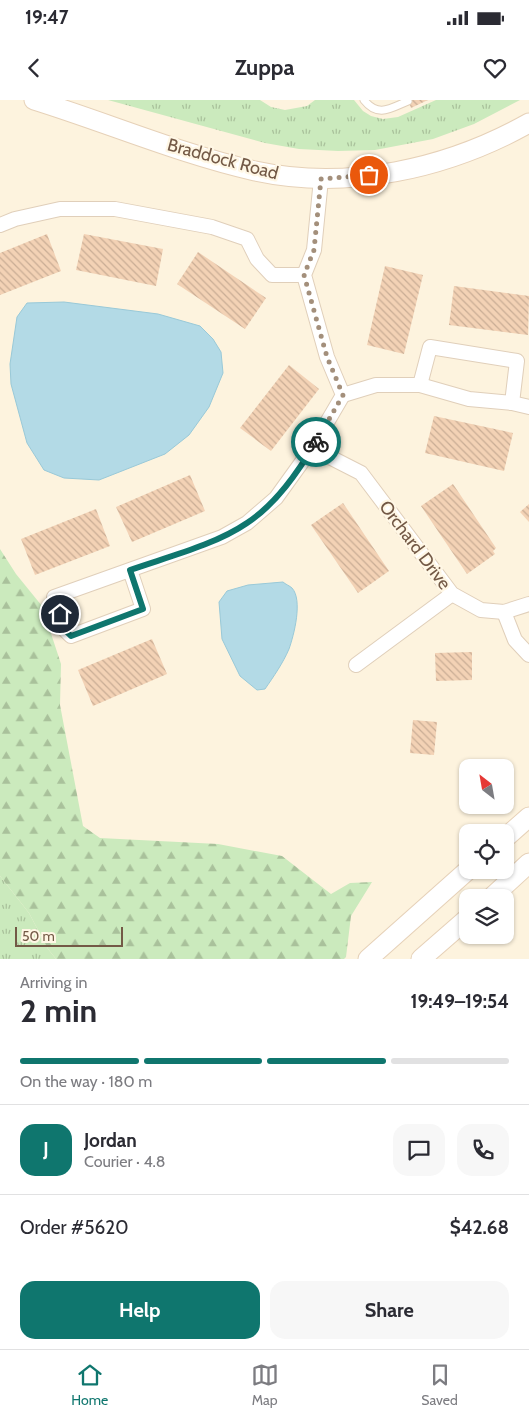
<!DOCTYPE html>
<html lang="en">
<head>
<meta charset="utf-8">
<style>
  :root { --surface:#fff; --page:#f7f7f7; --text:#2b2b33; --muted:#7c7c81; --line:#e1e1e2; --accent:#0f766e }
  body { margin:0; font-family:Cabin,sans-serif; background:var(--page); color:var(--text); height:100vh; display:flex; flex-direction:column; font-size:19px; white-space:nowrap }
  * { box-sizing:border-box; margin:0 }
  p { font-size:16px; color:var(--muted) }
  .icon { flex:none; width:28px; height:28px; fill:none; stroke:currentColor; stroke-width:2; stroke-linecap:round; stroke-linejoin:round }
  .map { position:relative; height:859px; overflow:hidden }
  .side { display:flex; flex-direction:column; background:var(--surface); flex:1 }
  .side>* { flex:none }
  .needle { width:32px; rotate:329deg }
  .controls { position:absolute; left:459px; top:659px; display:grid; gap:10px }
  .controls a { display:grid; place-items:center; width:55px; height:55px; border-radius:10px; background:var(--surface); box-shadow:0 1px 4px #0004; font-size:25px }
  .scale { position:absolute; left:15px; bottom:12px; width:108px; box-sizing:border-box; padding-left:5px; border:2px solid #735946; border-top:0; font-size:14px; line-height:18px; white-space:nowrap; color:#735946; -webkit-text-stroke:4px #fff7e5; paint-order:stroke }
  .pin { position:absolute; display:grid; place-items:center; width:42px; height:42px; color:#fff; margin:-21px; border:2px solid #fff; border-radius:50%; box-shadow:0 1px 5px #0007 }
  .courier { position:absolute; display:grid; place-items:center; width:50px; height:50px; margin:-25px; border:4px solid #0f766e; border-radius:50%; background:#fff; color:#222; box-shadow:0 1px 6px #0007 }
  .overview em { font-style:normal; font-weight:800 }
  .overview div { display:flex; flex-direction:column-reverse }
  .overview { display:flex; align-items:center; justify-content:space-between; height:85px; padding:0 20px }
  h1 { font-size:32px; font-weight:800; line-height:38px }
  .bar { display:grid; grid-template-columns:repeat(4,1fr); gap:8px 5px; align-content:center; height:60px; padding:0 20px }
  .bar i { height:6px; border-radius:4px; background:var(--line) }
  .bar .current { background:var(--accent) }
  .bar p { grid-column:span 4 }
  .line { display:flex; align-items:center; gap:12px; padding:0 20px; border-top:1px solid var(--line) }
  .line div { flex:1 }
  .round { display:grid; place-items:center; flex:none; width:52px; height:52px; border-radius:15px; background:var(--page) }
  .button { display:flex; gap:10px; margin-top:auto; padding:10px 20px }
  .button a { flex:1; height:58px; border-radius:15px; background:var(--accent); color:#fff; font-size:20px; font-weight:800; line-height:58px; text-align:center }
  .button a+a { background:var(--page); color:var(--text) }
  .status { display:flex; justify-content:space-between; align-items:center; height:35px; padding:0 25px; background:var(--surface); direction:ltr }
  .status svg { height:14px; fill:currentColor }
  header { display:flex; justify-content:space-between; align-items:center; height:65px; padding:0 20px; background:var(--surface); font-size:22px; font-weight:800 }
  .tabs { display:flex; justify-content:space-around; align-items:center; height:70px; border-top:1px solid var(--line); background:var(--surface); font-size:14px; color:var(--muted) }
  .tabs a { display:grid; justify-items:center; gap:2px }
  .tabs .current { color:var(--accent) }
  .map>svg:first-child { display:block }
</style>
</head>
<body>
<div class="status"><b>19:47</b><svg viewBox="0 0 49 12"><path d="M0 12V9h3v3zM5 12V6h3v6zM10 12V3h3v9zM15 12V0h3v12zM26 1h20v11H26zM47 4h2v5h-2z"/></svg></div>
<header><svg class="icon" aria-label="back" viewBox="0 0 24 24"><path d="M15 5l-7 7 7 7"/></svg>Zuppa<svg class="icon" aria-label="heart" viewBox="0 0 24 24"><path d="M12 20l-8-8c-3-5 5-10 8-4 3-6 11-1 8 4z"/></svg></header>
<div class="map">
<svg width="529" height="859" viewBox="0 0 529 859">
  <defs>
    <pattern id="grass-tufts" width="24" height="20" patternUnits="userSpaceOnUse" patternTransform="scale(1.25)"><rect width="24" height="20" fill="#cbeabd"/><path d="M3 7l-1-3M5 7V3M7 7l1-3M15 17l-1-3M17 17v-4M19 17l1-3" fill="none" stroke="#a9c19b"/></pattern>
    <pattern id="forest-firs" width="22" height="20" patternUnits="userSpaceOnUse" patternTransform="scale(1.25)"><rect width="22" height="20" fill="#cbeabd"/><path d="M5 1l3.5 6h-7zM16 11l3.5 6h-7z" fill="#a9c19b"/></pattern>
    <pattern id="building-back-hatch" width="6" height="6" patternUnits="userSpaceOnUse" patternTransform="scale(1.25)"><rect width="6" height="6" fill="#f3d2b5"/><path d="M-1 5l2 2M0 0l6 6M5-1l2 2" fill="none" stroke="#c9ad95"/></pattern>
  </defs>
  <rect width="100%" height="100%" fill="#fdf3de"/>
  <g fill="url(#grass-tufts)">
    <polygon points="108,0 260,0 271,7 285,10 307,6 315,0 354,0 363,11 371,16 383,19 398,17 436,0 520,0 474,24 433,39 375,50 338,51 299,49 265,43"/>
    <polygon points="0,776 29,813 48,849 56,859 0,859"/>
  </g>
  <polygon fill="url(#forest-firs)" points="0,449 16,474 42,506 61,564 60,605 83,726 100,738 218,744 282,756 331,794 350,783 372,782 351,816 346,857 344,859 56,859 48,849 29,813 0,776"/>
  <g fill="#b3dae6" stroke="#99c9d8">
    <polygon points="64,202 158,214 200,226 213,239 221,252 223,273 209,307 189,335 165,354 99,380 64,378 44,370 27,343 11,284 10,264 17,217 27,203"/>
    <path d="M283,482c2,2 7,4 9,6 11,12 2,47 -3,61 -6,14 -15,27 -24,40l-8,1 -17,-14 -18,-37 -3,-37 8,-11 21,-6z"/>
  </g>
  <g fill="url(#building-back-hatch)">
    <polygon points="408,0 428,0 411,8"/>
    <polygon points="47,134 61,171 0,195 0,153"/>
    <polygon points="84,134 163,149 156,186 76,170"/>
    <polygon points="198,152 266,198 245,229 177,184"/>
    <polygon points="385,166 423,175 404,254 367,245"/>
    <polygon points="454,186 529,196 528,235 449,225"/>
    <polygon points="289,265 319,289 271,351 240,328"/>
    <polygon points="434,316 513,333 504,371 425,353"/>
    <polygon points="190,375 205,411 132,442 116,407"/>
    <polygon points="453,384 496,448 493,451 495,454 467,474 421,406"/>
    <polygon points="343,403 389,471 358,493 311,425"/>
    <polygon points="529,404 529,422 520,412"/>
    <polygon points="96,409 110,446 35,475 21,439"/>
    <polygon points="152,539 167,574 93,606 78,570"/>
    <polygon points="472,552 472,580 436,581 435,553"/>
    <polygon points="413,620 437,622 434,655 410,653"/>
  </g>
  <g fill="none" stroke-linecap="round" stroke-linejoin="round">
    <g stroke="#e0cfba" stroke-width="9">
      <path id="lane" d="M364,0c14,18 27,8 44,1"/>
    </g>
    <g stroke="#e0cfba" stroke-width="16">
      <g id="street">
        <polyline points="0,125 15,119 60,109 115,109 212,127 247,139 257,159 272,175 304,175"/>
        <polyline points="420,285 430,247 517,261 512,303"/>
        <polyline points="343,295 376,285 420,285 469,299 512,303 529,307"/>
        <polyline points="312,348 361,373 452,494 481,510 504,512 529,504"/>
        <polyline points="130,470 143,509 71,536 65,530 54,497 222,437 247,423 276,398 312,348 343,295 327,257 304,175 314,150 321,79"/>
        <polyline points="504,512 515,540 529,555"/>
        <polyline points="356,565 452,494"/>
      </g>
    </g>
    <g stroke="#e6d1b8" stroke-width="21">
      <g id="secondary">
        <path d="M34,0c74,23 146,54 221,71 92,20 192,-2 274,-48"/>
        <polyline points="505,738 529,717"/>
        <polyline points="491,798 529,763"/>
        <polyline points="368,859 468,770"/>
        <polyline points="421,859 468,818"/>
      </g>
    </g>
    <use href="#lane" stroke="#fff" stroke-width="7"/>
    <use href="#street" stroke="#fff" stroke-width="14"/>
    <use href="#secondary" stroke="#fff" stroke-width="19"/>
  </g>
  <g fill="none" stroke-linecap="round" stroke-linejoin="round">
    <polyline stroke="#a38f7b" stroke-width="5" stroke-dasharray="0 9" points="316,342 343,295 327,257 304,175 314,150 321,79 369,75"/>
    <path stroke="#0f766e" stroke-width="6" d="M60,514l5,16 6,6 72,-27 -13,-39c37,-13 85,-25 117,-47 29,-19 51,-51 69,-81"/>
  </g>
  <g text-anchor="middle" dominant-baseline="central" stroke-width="4.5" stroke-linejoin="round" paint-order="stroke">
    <g font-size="18" fill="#735946" stroke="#fff7e5">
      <text transform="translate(223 59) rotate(15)">Braddock Road</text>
      <text transform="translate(415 445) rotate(53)">Orchard Drive</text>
    </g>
  </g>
</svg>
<div class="controls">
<a><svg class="needle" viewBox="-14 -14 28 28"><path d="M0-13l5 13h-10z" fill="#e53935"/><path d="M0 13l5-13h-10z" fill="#7c7c81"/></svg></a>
<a><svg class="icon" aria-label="locate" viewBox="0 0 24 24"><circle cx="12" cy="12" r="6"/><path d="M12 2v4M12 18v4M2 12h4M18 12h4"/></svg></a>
<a><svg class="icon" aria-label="layers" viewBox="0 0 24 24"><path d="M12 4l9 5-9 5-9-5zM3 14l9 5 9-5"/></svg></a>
</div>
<div class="scale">50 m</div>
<div class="pin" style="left:369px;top:75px;background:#ea580c"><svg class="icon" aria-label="bag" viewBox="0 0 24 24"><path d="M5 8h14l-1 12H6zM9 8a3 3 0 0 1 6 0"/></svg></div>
<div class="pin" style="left:60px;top:514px;background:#1f2937"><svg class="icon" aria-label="home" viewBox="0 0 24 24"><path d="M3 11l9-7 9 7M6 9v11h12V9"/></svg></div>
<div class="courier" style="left:316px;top:342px"><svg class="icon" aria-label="bike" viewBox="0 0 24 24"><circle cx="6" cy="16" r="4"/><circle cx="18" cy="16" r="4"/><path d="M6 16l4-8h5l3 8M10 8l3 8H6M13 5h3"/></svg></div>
</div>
<section class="side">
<div class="overview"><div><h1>2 min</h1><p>Arriving in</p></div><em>19:49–19:54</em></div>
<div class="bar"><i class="current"></i><i class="current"></i><i class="current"></i><i></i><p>On the way · 180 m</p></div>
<div class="line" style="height:90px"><b class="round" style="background:var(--accent);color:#fff">J</b><div><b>Jordan</b><p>Courier · 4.8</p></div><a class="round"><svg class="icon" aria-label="chat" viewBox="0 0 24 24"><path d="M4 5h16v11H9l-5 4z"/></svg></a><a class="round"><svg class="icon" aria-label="phone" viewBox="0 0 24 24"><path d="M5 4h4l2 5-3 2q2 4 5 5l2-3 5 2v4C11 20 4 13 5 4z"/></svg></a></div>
<div class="line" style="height:65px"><div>Order #5620</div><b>$42.68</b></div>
<div class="button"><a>Help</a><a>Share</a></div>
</section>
<nav class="tabs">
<a class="current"><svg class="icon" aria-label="home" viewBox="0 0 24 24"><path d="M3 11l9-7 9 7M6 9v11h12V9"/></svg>Home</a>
<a><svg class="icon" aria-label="map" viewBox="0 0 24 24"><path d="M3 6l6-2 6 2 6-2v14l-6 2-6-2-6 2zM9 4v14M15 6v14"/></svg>Map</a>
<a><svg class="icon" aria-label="saved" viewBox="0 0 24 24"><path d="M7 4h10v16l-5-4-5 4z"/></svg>Saved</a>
</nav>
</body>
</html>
